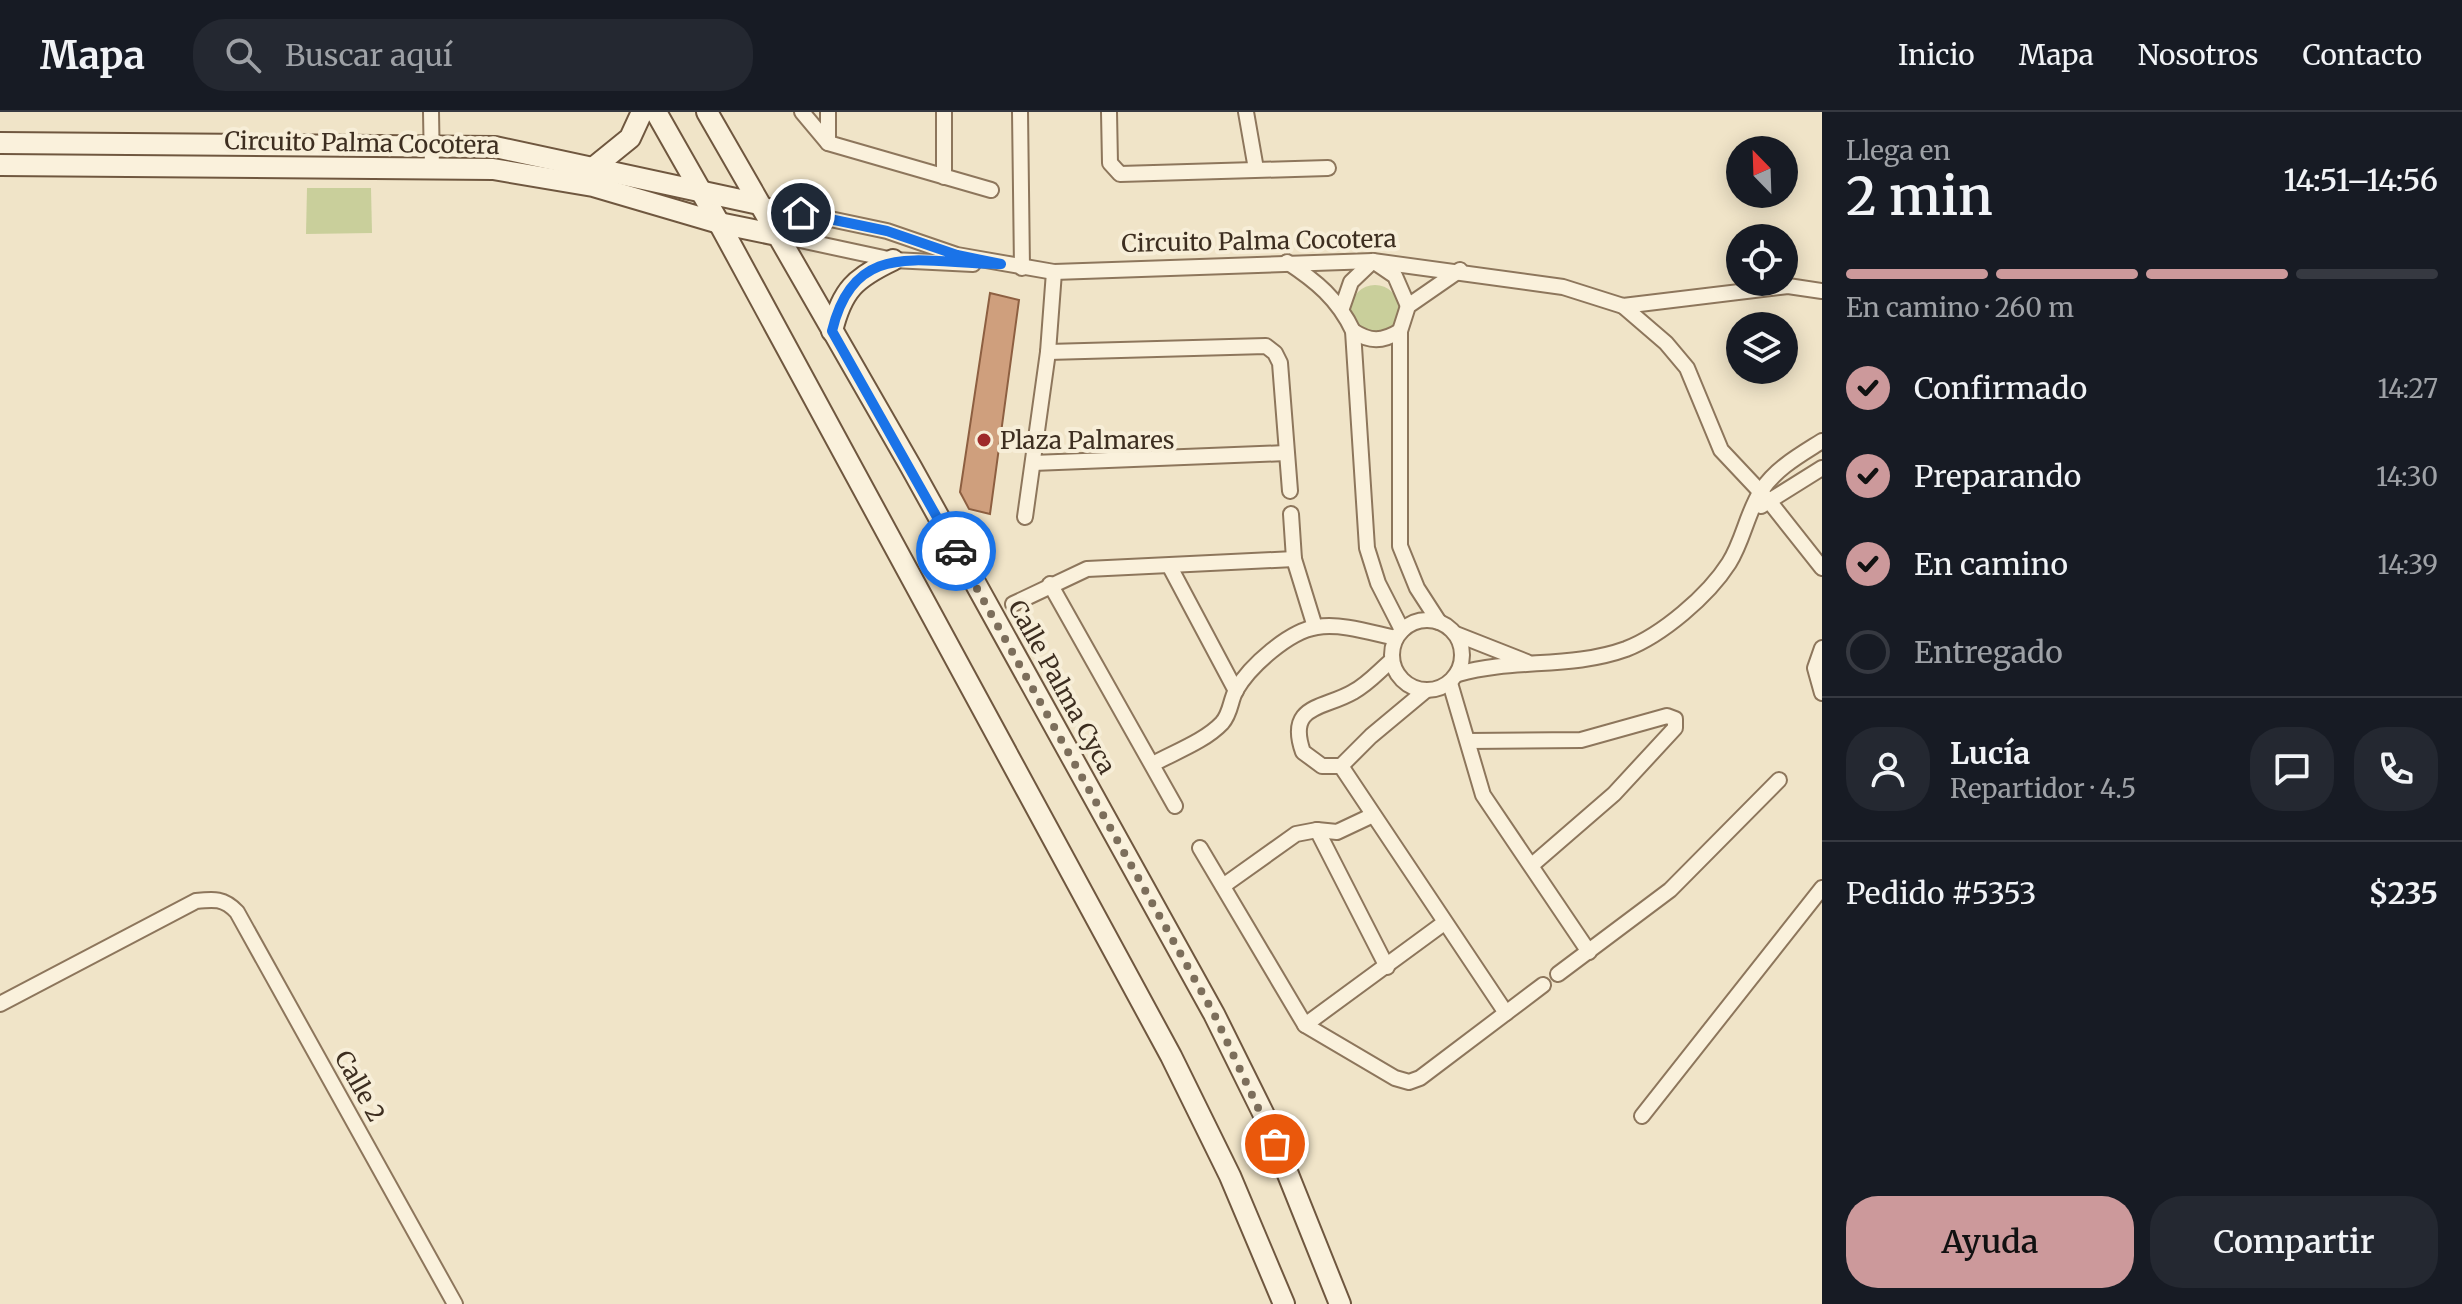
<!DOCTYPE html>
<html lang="es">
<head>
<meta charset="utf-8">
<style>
  :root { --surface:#171b24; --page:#242831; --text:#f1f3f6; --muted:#9ea1a6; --line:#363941; --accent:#cc999b }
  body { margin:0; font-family:Merriweather,serif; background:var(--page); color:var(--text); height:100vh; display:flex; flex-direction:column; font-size:30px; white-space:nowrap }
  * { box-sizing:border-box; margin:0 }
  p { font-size:26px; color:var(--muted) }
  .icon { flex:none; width:44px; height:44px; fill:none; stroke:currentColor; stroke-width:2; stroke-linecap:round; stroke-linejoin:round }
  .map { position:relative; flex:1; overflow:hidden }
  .panel { display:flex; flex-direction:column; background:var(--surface); width:640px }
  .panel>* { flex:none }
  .needle { width:52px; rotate:337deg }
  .controls { position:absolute; left:1726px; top:24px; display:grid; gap:16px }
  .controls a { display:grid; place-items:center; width:72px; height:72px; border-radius:50%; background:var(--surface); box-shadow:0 4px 20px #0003; font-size:40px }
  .pin { position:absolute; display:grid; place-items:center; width:68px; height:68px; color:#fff; margin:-34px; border:4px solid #fff; border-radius:50%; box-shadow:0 2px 8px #0007 }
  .courier { position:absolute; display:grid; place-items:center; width:80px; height:80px; margin:-40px; border:6px solid #1a73e8; border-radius:50%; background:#fff; color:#222; box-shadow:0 2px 10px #0007 }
  .overview em { font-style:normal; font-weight:600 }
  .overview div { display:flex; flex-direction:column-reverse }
  .overview { display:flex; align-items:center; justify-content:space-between; height:136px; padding:0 24px }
  h1 { font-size:52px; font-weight:600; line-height:60px }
  .bar { display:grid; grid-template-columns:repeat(4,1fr); gap:12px 8px; align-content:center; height:96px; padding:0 24px }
  .bar i { height:10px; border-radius:6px; background:var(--line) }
  .bar .active { background:var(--accent) }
  .bar p { grid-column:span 4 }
  .line { display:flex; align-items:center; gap:20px; padding:0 24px; border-top:2px solid var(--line) }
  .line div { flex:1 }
  .round { display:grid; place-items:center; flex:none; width:84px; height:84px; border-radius:32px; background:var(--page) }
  ol { padding:0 24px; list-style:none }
  li { display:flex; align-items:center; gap:24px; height:88px }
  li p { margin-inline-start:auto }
  li .icon { padding:8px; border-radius:50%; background:var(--accent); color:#111; stroke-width:4 }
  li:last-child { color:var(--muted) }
  li i { width:44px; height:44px; border:4px solid var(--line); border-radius:50% }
  .primary-button { display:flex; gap:16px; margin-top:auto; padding:16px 24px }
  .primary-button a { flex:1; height:92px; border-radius:32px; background:var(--accent); color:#111; font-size:32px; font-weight:600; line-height:92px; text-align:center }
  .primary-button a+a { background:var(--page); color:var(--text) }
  header { display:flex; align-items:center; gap:48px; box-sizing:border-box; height:112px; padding:0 40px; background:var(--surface); border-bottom:2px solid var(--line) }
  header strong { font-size:38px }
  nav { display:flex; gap:44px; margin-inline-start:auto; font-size:28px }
  .search { width:560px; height:72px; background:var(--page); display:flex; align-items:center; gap:20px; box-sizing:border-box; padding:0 28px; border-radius:32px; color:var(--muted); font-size:30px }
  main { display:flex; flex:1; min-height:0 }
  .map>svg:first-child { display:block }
</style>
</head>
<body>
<header>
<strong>Mapa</strong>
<div class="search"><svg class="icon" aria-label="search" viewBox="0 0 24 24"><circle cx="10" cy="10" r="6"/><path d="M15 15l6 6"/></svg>Buscar aquí</div>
<nav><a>Inicio</a><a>Mapa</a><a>Nosotros</a><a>Contacto</a></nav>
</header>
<main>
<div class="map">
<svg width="1822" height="1192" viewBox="0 0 1822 1192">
  <rect width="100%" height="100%" fill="#f0e4c8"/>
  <g fill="#c9cf9b">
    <polygon points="419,37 417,45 0,47 0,39"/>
    <polygon points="307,76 371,76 372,121 306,122"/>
    <circle cx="1375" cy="197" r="24"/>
  </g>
  <polygon fill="#cf9f7d" stroke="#8d5f41" stroke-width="2" points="990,181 1019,188 990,402 969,397 960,380"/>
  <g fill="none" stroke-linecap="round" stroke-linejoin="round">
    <g stroke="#8d765c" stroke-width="18">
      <g id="street">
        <polyline points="431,0 432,57"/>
        <polyline points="802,0 828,31 991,78"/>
        <polyline points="828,0 828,31"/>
        <polyline points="944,0 944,65"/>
        <polyline points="1020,0 1022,156"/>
        <polyline points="1109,0 1110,51 1120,62 1328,56"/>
        <polyline points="1246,0 1256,57"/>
        <polyline points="759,92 887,119 957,143 1054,160 1373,149 1563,175 1623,194 1788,174 1822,179"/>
        <polyline points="777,123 893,148 973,152"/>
        <path d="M1287,150c29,19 51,37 66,69l14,217 11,35 24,47"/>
        <polyline points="1623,194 1666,231 1687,256 1721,338 1769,389 1822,456"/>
        <polyline points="1342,196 1351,170 1373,149 1395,164 1408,194"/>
        <path d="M1353,219c17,11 29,11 47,0"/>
        <polyline points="1048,240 1266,234 1275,241 1280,251 1290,379"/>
        <polyline points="1033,351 1286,341"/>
        <polyline points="1761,394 1822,356"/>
        <polyline points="1291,402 1294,447 1315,515"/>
        <polyline points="1025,405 1048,240 1054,160"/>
        <polyline points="1170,455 1236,579"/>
        <polyline points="1050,472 1175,694"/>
        <polyline points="1013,492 1087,457 1294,447"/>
        <circle cx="1427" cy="543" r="35"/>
        <polyline points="1439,510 1417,476 1400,434 1400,219 1408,194 1460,158"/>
        <polyline points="1456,522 1527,550"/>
        <polyline points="1822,536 1815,556 1822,581"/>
        <path d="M1392,548c-13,11 -24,24 -39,32 -29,17 -67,12 -50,60l19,14h19l30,-30 54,-45"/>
        <path d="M1458,562c55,-16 113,-5 168,-25 36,-14 82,-53 103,-86 14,-22 18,-50 32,-72 15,-23 39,-36 61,-50"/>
        <polyline points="1450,571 1483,683 1589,840"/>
        <polyline points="1468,629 1581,628 1667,604 1675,607 1675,616 1614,682 1532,753"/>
        <path d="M1153,652c22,-12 52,-23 69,-41 9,-10 8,-22 14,-33 14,-24 53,-59 81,-63 25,-4 55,6 79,11"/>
        <polyline points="1341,654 1506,901"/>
        <polyline points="1317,718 1387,855"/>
        <polyline points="1200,736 1305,913 1395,966 1409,970 1420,966 1543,873"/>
        <polyline points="1223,774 1296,722 1317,718 1337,720 1371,704"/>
        <polyline points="1558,862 1670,778 1779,668"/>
        <path d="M0,892l196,-103c18,-2 28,-3 41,11l218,392"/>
        <polyline points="1305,913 1444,811"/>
        <polyline points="1642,1004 1822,776"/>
      </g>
    </g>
    <g stroke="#6f573f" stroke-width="24">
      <g id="secondary">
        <polyline points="656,0 719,111 1171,944 1230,1064 1284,1192"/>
        <polyline points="707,0 911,355 1214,902 1265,1005 1340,1192"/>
        <polyline points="0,31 495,35 759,92"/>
        <polyline points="0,53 493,57 593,74 719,111 777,123"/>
        <polyline points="593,56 630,26 642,0"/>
        <path d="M832,219c10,-41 23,-53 61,-71"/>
      </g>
    </g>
    <use href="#street" stroke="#faf1dc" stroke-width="14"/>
    <use href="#secondary" stroke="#faf1dc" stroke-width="20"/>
  </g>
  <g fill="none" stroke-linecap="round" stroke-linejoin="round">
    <polyline stroke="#7c6e5b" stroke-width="8" stroke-dasharray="0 14.4" points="956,439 1214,902 1275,1032"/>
    <path stroke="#1a73e8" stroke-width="10" d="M801,101l86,18 70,24 44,9c-76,1 -146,-29 -169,67l124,220"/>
  </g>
  <circle fill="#9e2a2b" stroke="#f7eed8" stroke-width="3" cx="984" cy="328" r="8"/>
  <g text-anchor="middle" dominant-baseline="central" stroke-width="8" stroke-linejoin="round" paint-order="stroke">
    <g font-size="24" fill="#3d2e20" stroke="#f7eed8">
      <text transform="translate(362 31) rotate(1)">Circuito Palma Cocotera</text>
      <text transform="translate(1259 129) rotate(-1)">Circuito Palma Cocotera</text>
      <text transform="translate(1062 575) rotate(61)">Calle Palma Cyca</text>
      <text transform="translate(360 974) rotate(61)">Calle 2</text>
    </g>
    <g font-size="24" fill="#3d2e20" stroke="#f7eed8" text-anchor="start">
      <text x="1000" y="328">Plaza Palmares</text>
    </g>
  </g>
</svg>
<div class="controls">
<a><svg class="needle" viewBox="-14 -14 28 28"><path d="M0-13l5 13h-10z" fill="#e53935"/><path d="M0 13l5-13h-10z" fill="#9ea1a6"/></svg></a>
<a><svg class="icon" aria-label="locate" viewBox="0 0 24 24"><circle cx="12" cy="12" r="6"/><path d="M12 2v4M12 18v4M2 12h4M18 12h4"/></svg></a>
<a><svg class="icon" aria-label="layers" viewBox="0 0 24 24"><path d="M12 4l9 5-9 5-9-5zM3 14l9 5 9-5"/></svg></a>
</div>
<div class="pin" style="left:1275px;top:1032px;background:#ea580c"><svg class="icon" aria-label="bag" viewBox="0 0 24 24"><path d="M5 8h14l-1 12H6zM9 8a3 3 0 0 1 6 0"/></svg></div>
<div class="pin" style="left:801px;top:101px;background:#1f2937"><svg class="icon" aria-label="home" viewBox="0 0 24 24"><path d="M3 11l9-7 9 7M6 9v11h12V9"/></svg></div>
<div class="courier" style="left:956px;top:439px"><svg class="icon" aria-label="car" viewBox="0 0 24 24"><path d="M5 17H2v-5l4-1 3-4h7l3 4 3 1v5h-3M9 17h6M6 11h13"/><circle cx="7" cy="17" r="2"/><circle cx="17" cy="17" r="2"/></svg></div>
</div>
<section class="panel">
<div class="overview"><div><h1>2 min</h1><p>Llega en</p></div><em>14:51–14:56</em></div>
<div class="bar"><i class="active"></i><i class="active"></i><i class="active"></i><i></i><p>En camino · 260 m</p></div>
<ol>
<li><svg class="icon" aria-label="check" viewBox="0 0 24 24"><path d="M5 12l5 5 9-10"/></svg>Confirmado<p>14:27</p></li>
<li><svg class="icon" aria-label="check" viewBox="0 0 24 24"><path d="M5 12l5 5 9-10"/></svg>Preparando<p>14:30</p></li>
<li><svg class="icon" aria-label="check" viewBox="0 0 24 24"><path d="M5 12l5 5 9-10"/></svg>En camino<p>14:39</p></li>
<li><i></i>Entregado</li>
</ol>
<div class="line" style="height:144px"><a class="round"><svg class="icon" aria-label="person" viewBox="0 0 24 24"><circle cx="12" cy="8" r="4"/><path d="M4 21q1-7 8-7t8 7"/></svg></a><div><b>Lucía</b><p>Repartidor · 4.5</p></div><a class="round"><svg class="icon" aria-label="chat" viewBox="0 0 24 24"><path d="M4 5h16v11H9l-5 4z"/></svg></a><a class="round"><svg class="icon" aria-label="phone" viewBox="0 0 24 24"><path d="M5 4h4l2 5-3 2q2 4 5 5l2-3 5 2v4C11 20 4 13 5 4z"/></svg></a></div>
<div class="line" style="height:104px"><div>Pedido #5353</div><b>$235</b></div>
<div class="primary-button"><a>Ayuda</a><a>Compartir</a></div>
</section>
</main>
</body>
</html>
